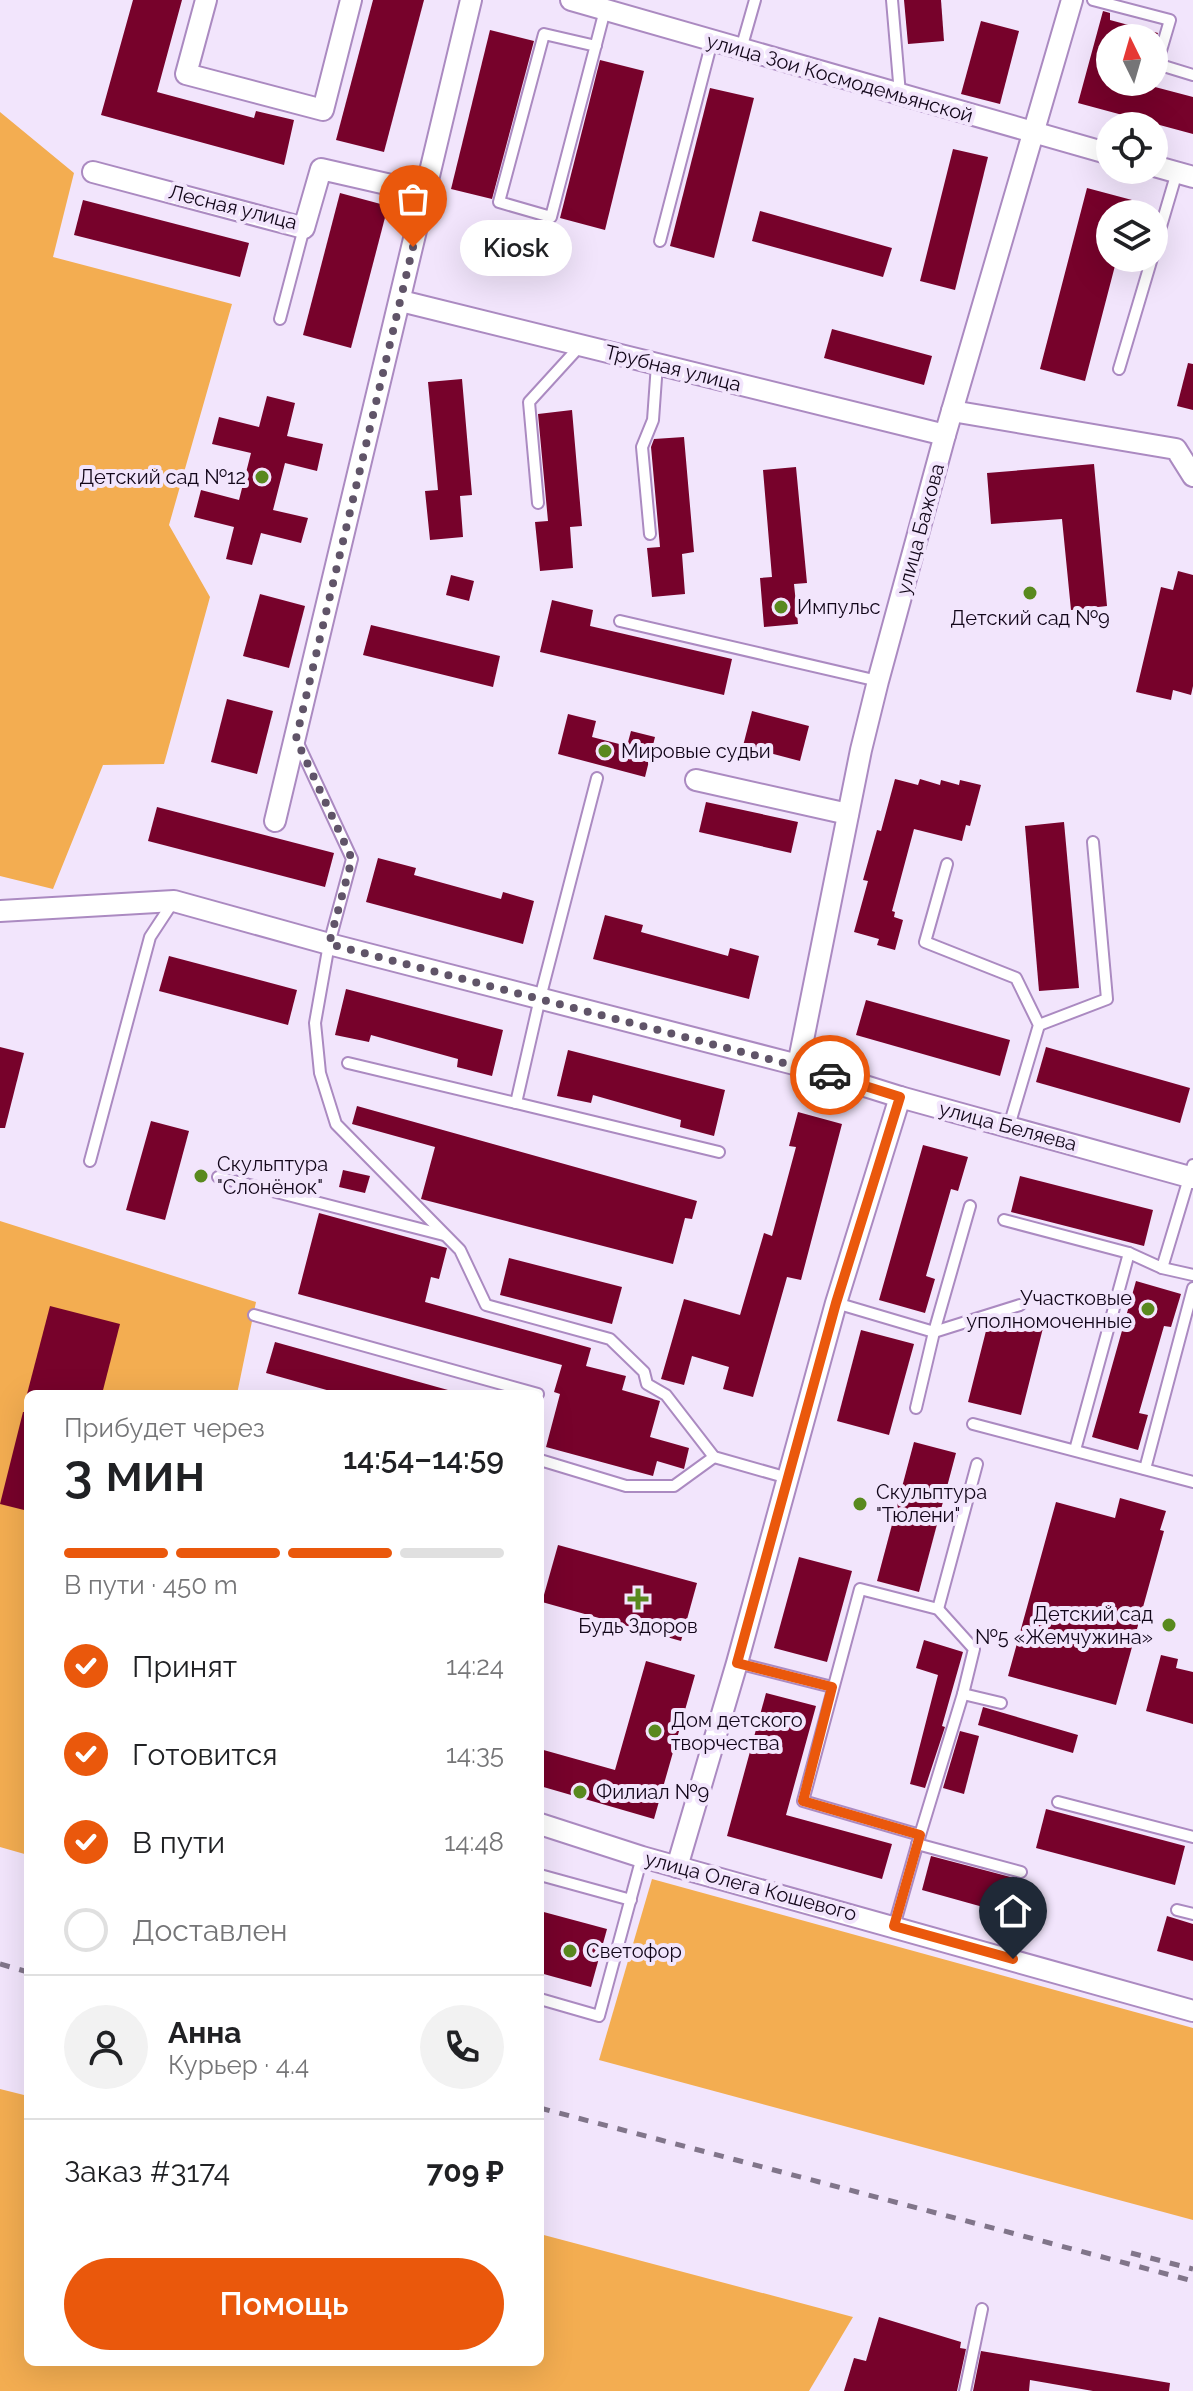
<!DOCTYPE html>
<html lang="ru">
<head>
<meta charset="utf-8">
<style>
  :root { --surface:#fff; --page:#f2f2f2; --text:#202124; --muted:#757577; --line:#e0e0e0; --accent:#ea580c }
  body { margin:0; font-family:Raleway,sans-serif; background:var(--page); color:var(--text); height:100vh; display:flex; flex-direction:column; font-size:30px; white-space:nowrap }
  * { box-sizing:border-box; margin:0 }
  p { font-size:26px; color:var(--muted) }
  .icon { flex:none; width:44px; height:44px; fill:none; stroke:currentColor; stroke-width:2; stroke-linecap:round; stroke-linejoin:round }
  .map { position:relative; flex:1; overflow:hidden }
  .drawer { position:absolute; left:24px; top:1390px; width:520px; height:976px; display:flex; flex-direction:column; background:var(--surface); border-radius:12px; box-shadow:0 8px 32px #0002 }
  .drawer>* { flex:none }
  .needle { width:52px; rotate:355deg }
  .fabs { position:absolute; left:1096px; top:24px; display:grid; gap:16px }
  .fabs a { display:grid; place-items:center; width:72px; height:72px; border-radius:50%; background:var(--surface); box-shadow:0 8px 32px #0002; font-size:40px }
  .pin { position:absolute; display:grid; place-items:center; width:68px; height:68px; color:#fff; margin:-82px -34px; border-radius:50% 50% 50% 0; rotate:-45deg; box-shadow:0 0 8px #0007 }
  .pin .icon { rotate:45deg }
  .courier { position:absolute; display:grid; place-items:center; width:80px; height:80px; margin:-40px; border:6px solid #ea580c; border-radius:50%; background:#fff; color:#222; box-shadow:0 2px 10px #0007 }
  .bubble { position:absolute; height:56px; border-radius:28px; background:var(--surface); box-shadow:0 8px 32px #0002; font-size:26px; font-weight:600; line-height:56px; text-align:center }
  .summary em { font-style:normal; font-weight:600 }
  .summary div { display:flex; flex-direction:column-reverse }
  .summary { display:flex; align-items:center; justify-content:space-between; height:136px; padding:0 40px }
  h1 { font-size:52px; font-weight:600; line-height:60px }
  .bar { display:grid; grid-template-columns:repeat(4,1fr); gap:12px 8px; align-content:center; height:96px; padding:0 40px }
  .bar i { height:10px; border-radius:6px; background:var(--line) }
  .bar .on { background:var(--accent) }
  .bar p { grid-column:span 4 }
  .line { display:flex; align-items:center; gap:20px; padding:0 40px; border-top:2px solid var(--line) }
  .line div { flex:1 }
  .round { display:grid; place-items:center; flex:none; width:84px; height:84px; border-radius:42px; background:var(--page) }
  ol { padding:0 40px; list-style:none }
  li { display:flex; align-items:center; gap:24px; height:88px }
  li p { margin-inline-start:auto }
  li .icon { padding:8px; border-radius:50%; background:var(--accent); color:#fff; stroke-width:4 }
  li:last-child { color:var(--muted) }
  li i { width:44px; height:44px; border:4px solid var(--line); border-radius:50% }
  .cta { display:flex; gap:16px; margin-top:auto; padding:16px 40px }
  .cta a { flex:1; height:92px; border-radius:48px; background:var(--accent); color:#fff; font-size:32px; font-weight:600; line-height:92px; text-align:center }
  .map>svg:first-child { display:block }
</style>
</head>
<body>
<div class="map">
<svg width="1193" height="2391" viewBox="0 0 1193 2391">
  <rect width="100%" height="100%" fill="#f2e5fc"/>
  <g fill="#f3ad51">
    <polygon points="0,112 74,173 53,257 232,304 169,525 210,597 164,764 103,765 53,889 0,876"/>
    <polygon points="0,1221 256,1302 237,1394 28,1394 28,1855 0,1847"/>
    <polygon points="652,1879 1193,2028 1193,2220 599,2060"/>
    <polygon points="0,2089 28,2096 28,2362 540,2362 540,2234 853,2317 809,2391 0,2391"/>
  </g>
  <g fill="#77022b">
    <polygon points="133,0 182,0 157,92 254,118 256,111 294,120 284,165 101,115"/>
    <polygon points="373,0 424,0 384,152 336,140"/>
    <polygon points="904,0 941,0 944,41 908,44"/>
    <polygon points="1103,11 1110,13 1110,20 1158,33 1156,38 1110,38 1110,82 1136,82 1193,97 1193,134 1078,103"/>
    <polygon points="981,21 1019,31 1000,104 961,94"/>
    <polygon points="490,30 534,41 492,199 451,189"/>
    <polygon points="600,60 644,71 605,230 560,218"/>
    <polygon points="710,88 754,98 714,258 670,246"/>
    <polygon points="953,149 988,157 955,290 920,281"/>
    <polygon points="1087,188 1132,200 1129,214 1110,214 1110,258 1117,258 1085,381 1040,369"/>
    <polygon points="340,193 388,206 351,348 303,335"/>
    <polygon points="83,200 249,243 240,277 74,235"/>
    <polygon points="760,211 892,248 883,277 752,241"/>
    <polygon points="832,329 932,356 924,385 824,358"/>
    <polygon points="1188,363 1193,364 1193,410 1177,406"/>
    <polygon points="462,379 472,495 460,496 463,537 430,540 425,491 438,490 428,382"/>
    <polygon points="267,396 295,403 287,436 323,444 317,471 285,463 273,510 308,518 301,543 261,533 252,565 226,559 234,527 194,517 201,490 239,500 251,453 212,444 219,417 259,427"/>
    <polygon points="572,410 582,526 570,527 573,568 540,571 535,522 548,521 538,414"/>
    <polygon points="684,437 694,552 682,554 685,594 652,597 647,548 660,547 651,447 654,439"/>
    <polygon points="1094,464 1107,606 1071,610 1062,519 991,524 987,473"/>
    <polygon points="796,467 807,583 794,584 798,624 764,627 760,578 772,577 763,470"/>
    <polygon points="1178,571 1193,575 1193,686 1191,695 1173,690 1171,700 1136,692 1161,587 1173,590"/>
    <polygon points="451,575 474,581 469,601 446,595"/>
    <polygon points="260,594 305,606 289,668 243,656"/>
    <polygon points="552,600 593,610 590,626 732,659 724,695 540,652"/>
    <polygon points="371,625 500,656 493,687 363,655"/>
    <polygon points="227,699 273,711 257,774 211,762"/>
    <polygon points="752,711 809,726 800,761 743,746"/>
    <polygon points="568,714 596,721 592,737 627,746 631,731 655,737 645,777 558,754"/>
    <polygon points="895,779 918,785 920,779 940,785 941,780 959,785 960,780 981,785 970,826 966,825 962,841 914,829 892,911 895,912 894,917 903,920 895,950 877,945 879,939 854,932 868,881 863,880 877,830 881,831"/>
    <polygon points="706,802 798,822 791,853 699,832"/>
    <polygon points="157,807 334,853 325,887 148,841"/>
    <polygon points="1064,822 1079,988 1039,991 1025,826"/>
    <polygon points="378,858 416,868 414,875 501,899 503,892 534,901 523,944 366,902"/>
    <polygon points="605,915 643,925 641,932 728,956 730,948 759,956 749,999 593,959"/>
    <polygon points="169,956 297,990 288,1025 159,991"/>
    <polygon points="346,989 503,1030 492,1076 457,1067 458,1059 371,1035 369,1042 335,1035"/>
    <polygon points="866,1000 1010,1040 1000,1076 856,1035"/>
    <polygon points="0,1047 24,1053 5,1128 0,1128"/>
    <polygon points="1046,1047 1190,1088 1180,1123 1036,1082"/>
    <polygon points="568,1050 725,1090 714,1136 680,1127 681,1120 593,1095 591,1103 557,1096"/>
    <polygon points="357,1106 697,1201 692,1219 685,1218 673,1264 421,1199 435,1147 352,1124"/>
    <polygon points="798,1112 842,1124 801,1280 787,1277 753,1397 723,1389 729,1367 692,1356 684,1385 661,1379 684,1299 740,1315 764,1233 772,1236 796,1147 789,1146"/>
    <polygon points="151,1121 189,1131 165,1220 126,1210"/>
    <polygon points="923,1145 968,1157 958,1191 951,1189 926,1276 935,1279 925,1313 879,1300"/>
    <polygon points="343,1170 370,1176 365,1193 339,1187"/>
    <polygon points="1020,1176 1153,1210 1144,1246 1011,1212"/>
    <polygon points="319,1213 447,1248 439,1279 431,1277 425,1302 591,1348 586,1366 626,1376 622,1390 660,1401 650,1437 689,1448 684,1469 657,1461 653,1476 546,1447 560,1394 554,1392 562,1365 298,1294"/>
    <polygon points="509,1258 622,1287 612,1324 500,1295"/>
    <polygon points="1136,1281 1181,1294 1171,1327 1164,1326 1139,1413 1148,1415 1138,1450 1092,1437"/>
    <polygon points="50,1306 120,1324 102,1394 27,1394"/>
    <polygon points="1026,1320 1044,1324 1021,1415 968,1402 988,1323 1023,1331"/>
    <polygon points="861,1330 914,1344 889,1435 837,1421"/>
    <polygon points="275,1342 448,1390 448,1394 341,1394 266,1373"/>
    <polygon points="23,1412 28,1412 28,1511 0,1504"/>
    <polygon points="914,1442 956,1453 919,1592 877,1581"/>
    <polygon points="1120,1498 1166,1511 1160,1530 1164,1531 1116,1705 1008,1676 1056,1502 1115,1518"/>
    <polygon points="558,1545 697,1583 681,1641 542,1602"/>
    <polygon points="799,1557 852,1571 827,1662 774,1648"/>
    <polygon points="924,1640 963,1652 942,1726 945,1727 925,1788 910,1784 938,1675 916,1668"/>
    <polygon points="1161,1655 1178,1659 1176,1668 1193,1672 1193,1724 1146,1711"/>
    <polygon points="646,1661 695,1675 654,1819 540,1786 540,1749 615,1770"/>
    <polygon points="766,1693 816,1706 786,1815 892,1844 882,1879 727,1836"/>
    <polygon points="983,1707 1078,1735 1073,1753 978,1725"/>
    <polygon points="960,1731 979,1736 964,1794 943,1788"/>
    <polygon points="1046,1809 1185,1846 1175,1885 1036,1848"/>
    <polygon points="931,1856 1029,1882 1019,1917 922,1890"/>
    <polygon points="540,1911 607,1929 591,1987 540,1973"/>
    <polygon points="1167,1916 1193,1924 1193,1961 1157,1951"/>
    <polygon points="879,2317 961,2342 960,2348 966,2349 957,2391 844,2391 854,2358 866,2361"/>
    <polygon points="981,2351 1170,2383 1169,2391 1093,2391 1030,2380 1029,2391 973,2391"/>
  </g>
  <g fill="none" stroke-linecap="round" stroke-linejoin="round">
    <g stroke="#ab8ac1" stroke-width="14">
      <g id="service">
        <polyline points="892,0 900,94"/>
        <polyline points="1093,0 1170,20 1157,64 1193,75"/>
        <polyline points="596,46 544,34 499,202 551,217 605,10"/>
        <polyline points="741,49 755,0"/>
        <polyline points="660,241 712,41"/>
        <polyline points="1154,250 1177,172"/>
        <polyline points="280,319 304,228"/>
        <polyline points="1119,369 1152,258"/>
        <polyline points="538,503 529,402 581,345"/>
        <polyline points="650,534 642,447 653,420 657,364"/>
        <polyline points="620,621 878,681"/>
        <polyline points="297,741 352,859 329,944 315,1023 320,1073 336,1124 460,1250 486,1305 610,1339 644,1372 647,1384 666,1395 714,1457 788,1478"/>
        <polyline points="597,778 540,998 516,1103 719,1152"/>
        <polyline points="947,864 925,942 1016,978 1039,1025 1009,1126"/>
        <polyline points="1039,1025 1107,999 1093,842"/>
        <polyline points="348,1063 516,1103"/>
        <polyline points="90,1161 150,937 173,902"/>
        <polyline points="218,1177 444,1235"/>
        <polyline points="1004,1220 1129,1253"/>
        <polyline points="1162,1268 1193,1275"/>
        <polyline points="836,1303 934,1332 1020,1305"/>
        <polyline points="254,1315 538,1394"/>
        <polyline points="916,1408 934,1332 970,1206"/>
        <polyline points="973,1424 1193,1482"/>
        <polyline points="1075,1450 1129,1253 1162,1268 1193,1165"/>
        <polyline points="540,1460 626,1486 674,1486 714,1457"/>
        <polyline points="1145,1469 1193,1288"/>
        <polyline points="938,1609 977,1464"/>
        <polyline points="737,1663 832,1687"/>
        <polyline points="963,1694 1001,1703"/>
        <polyline points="1058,1802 1193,1837"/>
        <polyline points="917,1844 1021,1872"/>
        <polyline points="540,1875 631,1900"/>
        <polyline points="1177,1910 1193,1914"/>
        <polyline points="894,1926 920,1835 803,1801 860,1589 938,1609 974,1649 963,1694 920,1835"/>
        <polyline points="540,1999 599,2016 642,1857"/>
        <polyline points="965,2391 982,2309"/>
      </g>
    </g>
    <g stroke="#ab8ac1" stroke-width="24">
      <g id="minor">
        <polyline points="206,0 186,74 323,110 351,0"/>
        <polyline points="571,0 1110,154"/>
        <polyline points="1154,166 1193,177"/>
        <polyline points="93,172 304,228 321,169 426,193"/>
        <polyline points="401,301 945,435"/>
        <polyline points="952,411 1176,449 1193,476"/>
        <polyline points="696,780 848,814"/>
        <polyline points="275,821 471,0"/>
        <polyline points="0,911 174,901 329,944 798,1065 900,1097 1193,1178"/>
        <polyline points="798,1065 861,750 878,681 945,435 1072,0"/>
        <polyline points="540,1824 642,1857 1193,2011"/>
        <polyline points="677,1867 737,1663 836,1303 900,1097"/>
      </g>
    </g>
    <use href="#service" stroke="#fff" stroke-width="10"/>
    <use href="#minor" stroke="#fff" stroke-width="20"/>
    <g stroke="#81758a" stroke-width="5" stroke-dasharray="10 10" stroke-linecap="butt">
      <polyline points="0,1964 28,1972"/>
      <polyline points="540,2108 1193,2281"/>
      <polyline points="1131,2253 1193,2269"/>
    </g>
  </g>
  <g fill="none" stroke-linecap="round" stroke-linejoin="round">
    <polyline stroke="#605468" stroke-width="8" stroke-dasharray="0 14.4" points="413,247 296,739 352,859 329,944 830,1075"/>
    <polyline stroke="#ea580c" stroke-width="10" points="830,1075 900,1097 836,1303 737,1663 832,1687 803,1801 920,1835 894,1926 1013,1959"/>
  </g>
  <g fill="#59891e" stroke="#f2e5fc" stroke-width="3">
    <circle cx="262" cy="477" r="8"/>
    <circle cx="1030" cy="593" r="8"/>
    <circle cx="781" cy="607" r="8"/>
    <circle cx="605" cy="751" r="8"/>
    <circle cx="201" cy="1176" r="8"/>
    <circle cx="1148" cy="1309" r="8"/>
    <circle cx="860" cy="1504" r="8"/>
    <path d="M634 1587h8v8h8v8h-8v8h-8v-8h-8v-8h8z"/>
    <circle cx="1169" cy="1625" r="8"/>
    <circle cx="655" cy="1731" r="8"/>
    <circle cx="580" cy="1792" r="8"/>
    <circle cx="570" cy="1951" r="8"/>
  </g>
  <g text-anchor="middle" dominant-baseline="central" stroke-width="8" stroke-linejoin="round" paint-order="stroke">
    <g font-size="20" fill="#120619" stroke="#f2e5fc">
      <text transform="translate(840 78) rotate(16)">улица Зои Космодемьянской</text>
      <text transform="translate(233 207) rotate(14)">Лесная улица</text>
      <text transform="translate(673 368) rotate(14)">Трубная улица</text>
      <text transform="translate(920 529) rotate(-75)">улица Бажова</text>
      <text transform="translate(1008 1126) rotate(15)">улица Беляева</text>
      <text transform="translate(751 1886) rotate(15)">улица Олега Кошевого</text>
    </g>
    <g font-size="20" fill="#120619" stroke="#f2e5fc" text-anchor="start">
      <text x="246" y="477" text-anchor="end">Детский сад №12</text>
      <text x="797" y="607">Импульс</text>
      <text x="1030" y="618" text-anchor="middle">Детский сад №9</text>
      <text x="621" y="751">Мировые судьи</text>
      <text x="217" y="1164">Скульптура<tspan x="217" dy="23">"Слонёнок"</tspan></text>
      <text x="1132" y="1298" text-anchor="end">Участковые<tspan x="1132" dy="23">уполномоченные</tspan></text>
      <text x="876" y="1492">Скульптура<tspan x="876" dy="23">"Тюлени"</tspan></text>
      <text x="1153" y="1614" text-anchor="end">Детский сад<tspan x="1153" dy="23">№5 «Жемчужина»</tspan></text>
      <text x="638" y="1626" text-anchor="middle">Будь Здоров</text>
      <text x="671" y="1720">Дом детского<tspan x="671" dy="23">творчества</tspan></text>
      <text x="596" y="1792">Филиал №9</text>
      <text x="586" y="1951">Светофор</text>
    </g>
  </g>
</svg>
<div class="fabs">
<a><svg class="needle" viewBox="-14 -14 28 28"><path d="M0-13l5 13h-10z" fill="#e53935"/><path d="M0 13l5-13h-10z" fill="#757577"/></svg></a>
<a><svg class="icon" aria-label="locate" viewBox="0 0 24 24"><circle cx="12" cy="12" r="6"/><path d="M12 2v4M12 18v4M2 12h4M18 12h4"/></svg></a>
<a><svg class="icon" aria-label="layers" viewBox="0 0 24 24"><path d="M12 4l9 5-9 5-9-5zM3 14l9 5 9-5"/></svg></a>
</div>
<div class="pin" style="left:413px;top:247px;background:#ea580c"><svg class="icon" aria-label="bag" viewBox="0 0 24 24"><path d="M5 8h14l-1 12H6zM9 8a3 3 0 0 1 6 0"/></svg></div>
<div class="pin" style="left:1013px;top:1959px;background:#1f2937"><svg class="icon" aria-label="home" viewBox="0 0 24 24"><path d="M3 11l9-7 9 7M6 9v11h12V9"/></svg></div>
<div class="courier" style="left:830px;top:1075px"><svg class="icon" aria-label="car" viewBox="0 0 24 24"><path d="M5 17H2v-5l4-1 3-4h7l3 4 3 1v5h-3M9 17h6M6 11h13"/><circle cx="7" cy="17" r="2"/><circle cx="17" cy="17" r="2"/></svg></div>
<div class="bubble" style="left:460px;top:220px;width:112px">Kiosk</div>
<section class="drawer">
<div class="summary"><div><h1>3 мин</h1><p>Прибудет через</p></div><em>14:54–14:59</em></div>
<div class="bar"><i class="on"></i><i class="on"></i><i class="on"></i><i></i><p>В пути · 450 m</p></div>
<ol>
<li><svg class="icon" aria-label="check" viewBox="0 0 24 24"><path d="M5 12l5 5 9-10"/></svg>Принят<p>14:24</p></li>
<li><svg class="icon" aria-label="check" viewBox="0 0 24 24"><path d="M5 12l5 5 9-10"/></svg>Готовится<p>14:35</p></li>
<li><svg class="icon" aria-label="check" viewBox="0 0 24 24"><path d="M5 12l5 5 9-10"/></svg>В пути<p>14:48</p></li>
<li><i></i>Доставлен</li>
</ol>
<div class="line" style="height:144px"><a class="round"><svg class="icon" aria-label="person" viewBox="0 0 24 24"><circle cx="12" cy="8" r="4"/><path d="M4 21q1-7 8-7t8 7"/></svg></a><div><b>Анна</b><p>Курьер · 4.4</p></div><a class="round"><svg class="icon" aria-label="phone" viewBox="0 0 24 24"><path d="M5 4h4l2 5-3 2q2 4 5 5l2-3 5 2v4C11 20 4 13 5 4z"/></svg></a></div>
<div class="line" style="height:104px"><div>Заказ #3174</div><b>709 ₽</b></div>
<div class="cta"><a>Помощь</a></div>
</section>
</div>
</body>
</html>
